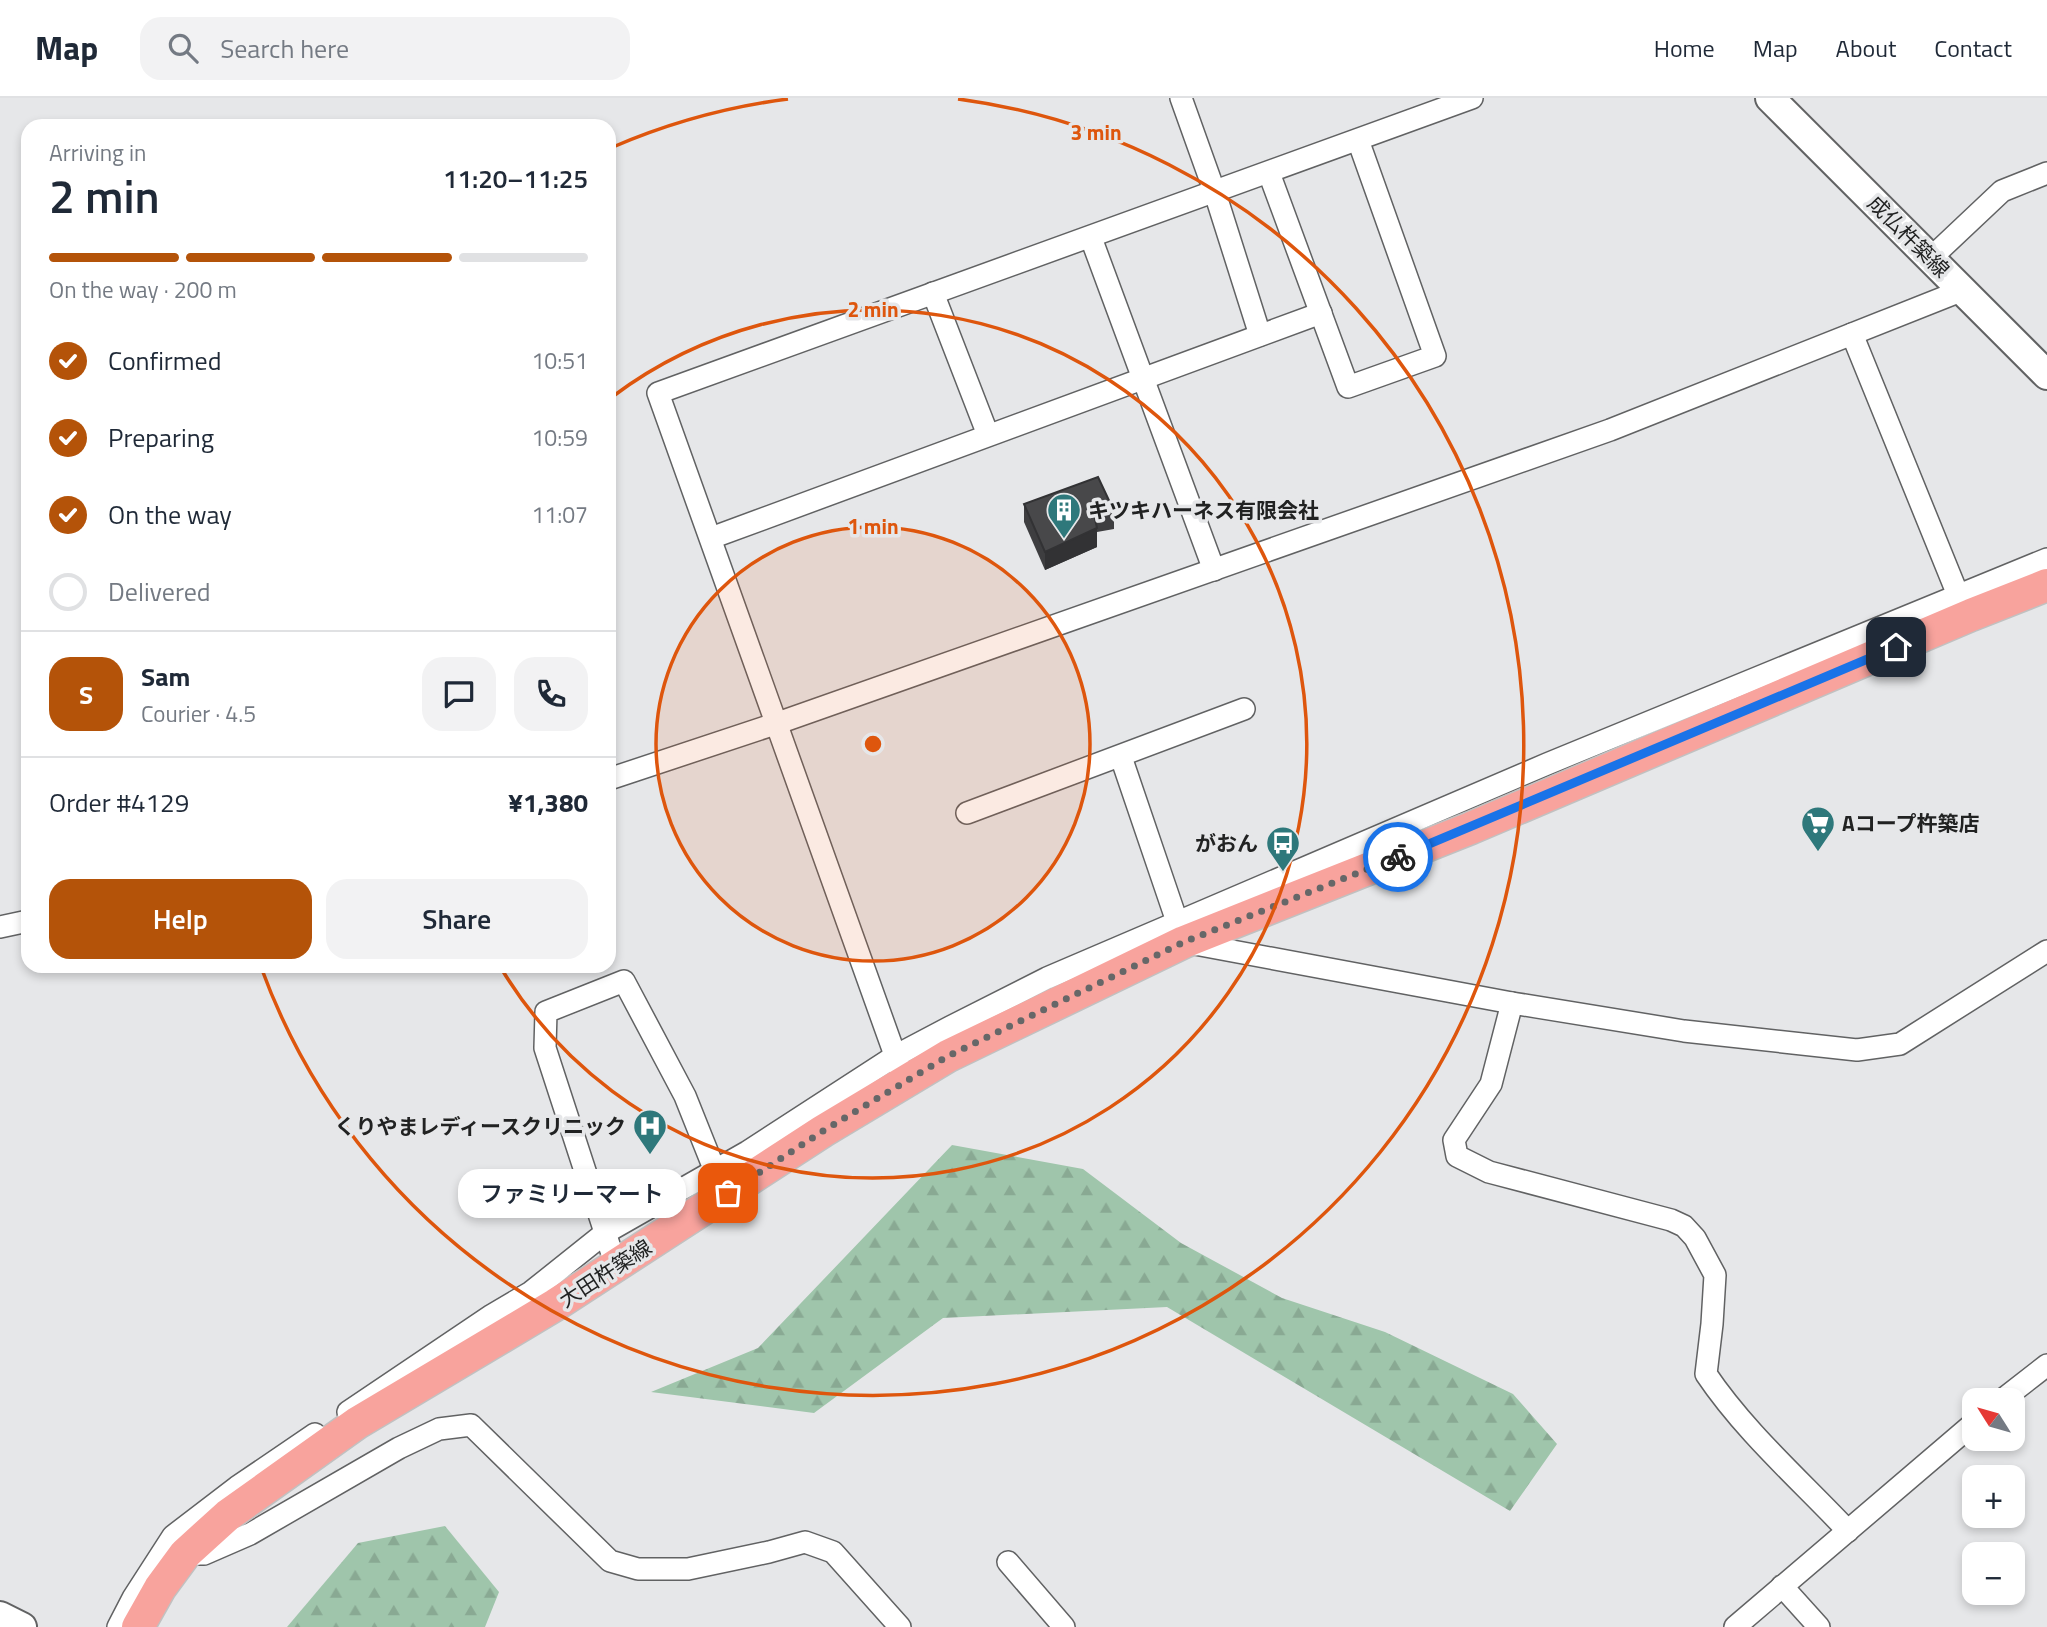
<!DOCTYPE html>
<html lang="en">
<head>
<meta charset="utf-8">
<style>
  :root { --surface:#fff; --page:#f2f2f3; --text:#1f2937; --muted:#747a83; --line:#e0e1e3; --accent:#b45309 }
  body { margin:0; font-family:"Titillium Web","Noto Sans JP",sans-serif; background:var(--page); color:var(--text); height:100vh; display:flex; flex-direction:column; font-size:26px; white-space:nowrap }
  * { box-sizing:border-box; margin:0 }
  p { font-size:23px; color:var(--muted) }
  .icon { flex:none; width:38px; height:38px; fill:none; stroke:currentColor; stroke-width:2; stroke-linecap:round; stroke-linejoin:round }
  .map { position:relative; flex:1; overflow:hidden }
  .drawer { position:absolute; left:21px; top:21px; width:595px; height:854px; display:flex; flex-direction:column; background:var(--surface); border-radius:21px; box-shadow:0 4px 10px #0003 }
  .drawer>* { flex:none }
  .needle { width:46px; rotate:307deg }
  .tools { position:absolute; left:1962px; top:1290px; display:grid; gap:14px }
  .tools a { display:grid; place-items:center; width:63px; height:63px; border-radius:14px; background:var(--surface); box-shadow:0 4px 10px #0003; font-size:35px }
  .pin { position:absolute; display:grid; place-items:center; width:60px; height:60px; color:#fff; margin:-30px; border-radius:14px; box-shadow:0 4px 10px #0006 }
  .courier { position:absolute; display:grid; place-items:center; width:70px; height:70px; margin:-35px; border:5px solid #1a73e8; border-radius:50%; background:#fff; color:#222; box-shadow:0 2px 9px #0007 }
  .bubble { position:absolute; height:49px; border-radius:21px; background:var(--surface); box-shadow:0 4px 10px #0003; font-size:23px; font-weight:600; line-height:49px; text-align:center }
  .head em { font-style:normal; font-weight:600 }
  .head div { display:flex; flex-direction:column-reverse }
  .head { display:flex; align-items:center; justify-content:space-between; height:119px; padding:0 28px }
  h1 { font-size:46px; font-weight:600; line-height:52px }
  .bar { display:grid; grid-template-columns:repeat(4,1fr); gap:10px 7px; align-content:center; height:84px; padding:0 28px }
  .bar i { height:9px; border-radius:5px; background:var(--line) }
  .bar .active { background:var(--accent) }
  .bar p { grid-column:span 4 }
  .line { display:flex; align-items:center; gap:18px; padding:0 28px; border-top:2px solid var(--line) }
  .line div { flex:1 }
  .round { display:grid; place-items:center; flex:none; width:74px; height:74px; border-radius:21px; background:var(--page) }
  ol { padding:0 28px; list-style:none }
  li { display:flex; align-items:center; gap:21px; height:77px }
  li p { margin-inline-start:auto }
  li .icon { padding:7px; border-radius:50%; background:var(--accent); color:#fff; stroke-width:4 }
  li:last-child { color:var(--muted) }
  li i { width:38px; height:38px; border:4px solid var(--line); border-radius:50% }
  .action { display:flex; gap:14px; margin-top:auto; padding:14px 28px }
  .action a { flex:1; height:80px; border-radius:21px; background:var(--accent); color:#fff; font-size:28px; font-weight:600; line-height:80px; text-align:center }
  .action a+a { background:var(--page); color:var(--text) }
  header { display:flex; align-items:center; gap:42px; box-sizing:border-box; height:98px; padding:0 35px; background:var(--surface); border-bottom:2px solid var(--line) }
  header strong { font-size:33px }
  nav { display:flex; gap:38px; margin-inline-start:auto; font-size:24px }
  .search { width:490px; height:63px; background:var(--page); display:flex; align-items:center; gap:18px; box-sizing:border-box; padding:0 24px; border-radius:21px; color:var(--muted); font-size:26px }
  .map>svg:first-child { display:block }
</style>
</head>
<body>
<header>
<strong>Map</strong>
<div class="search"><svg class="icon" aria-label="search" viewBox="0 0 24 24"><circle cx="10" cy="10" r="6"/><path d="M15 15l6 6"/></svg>Search here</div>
<nav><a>Home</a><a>Map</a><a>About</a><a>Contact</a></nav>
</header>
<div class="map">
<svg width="2047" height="1529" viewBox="0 0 2047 1529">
  <defs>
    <pattern id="forest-firs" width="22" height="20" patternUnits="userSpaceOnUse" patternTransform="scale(1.75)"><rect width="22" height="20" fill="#9fc5ab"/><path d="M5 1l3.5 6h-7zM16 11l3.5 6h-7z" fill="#89a993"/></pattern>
  </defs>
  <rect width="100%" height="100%" fill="#e6e7e9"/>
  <g fill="url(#forest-firs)">
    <polygon points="952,1047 1083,1071 1181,1145 1282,1200 1385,1234 1513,1296 1557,1346 1510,1413 1167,1209 943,1220 814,1315 651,1294 758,1250"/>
    <polygon points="445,1428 499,1494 485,1529 287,1529 358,1445"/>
  </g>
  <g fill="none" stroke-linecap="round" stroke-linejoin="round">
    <g stroke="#616263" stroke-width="24">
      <g id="street">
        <polyline points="1181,0 1215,95 1260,237"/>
        <polyline points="1269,75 1348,289 1435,258 1358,42"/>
        <polyline points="1091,140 1214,472"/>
        <polyline points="1931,160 2002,93 2047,75"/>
        <polyline points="933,195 988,337"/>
        <polyline points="1852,236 1958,497 1966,509"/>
        <polyline points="711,440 1321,215"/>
        <polyline points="1121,659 1184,844 1512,905"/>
        <polyline points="609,681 778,625 1610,332 1963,192"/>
        <polyline points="967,715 1244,611"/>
        <polyline points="0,829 28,823"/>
        <polyline points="900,971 658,295 1472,0"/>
        <polyline points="616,1168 545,950 546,914 624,883 685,998 715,1073 721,1084"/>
        <polyline points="2002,1302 2047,1267"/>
        <polyline points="348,1314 492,1217 531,1194 605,1135 747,1054 895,958 950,929 1047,880 1547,666 2047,461"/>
        <path d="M1848,1433c-48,-51 -103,-99 -142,-157l6,-50 3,-49 -20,-37 -11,-12 -13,-6 -182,-48 -32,-16 -3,-16 37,-56 21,-81 172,28 173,19 43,-6 147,-93"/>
        <polyline points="185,1456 204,1456 250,1436 399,1350 439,1331 471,1327 610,1463 638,1471 688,1471 769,1454 805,1444 833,1454 900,1529"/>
        <polyline points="1008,1464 1064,1529"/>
        <polyline points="1782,1488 1819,1529"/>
        <polyline points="118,1529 133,1500 173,1438 237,1389 315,1336"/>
        <polyline points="1735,1529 1974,1325"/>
      </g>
    </g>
    <g stroke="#616263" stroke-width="32">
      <g id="secondary">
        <polyline points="1770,0 2047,277"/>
        <polyline points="0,1518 22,1529"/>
      </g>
    </g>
    <g stroke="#c1c1c1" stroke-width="35">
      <polyline id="primary" points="138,1529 160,1490 185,1456 228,1417 357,1325 555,1207 823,1033 948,958 1184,844 1471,730 1971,517 2047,487"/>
    </g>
    <use href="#street" stroke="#fff" stroke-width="21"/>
    <use href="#secondary" stroke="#fff" stroke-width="28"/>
    <use href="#primary" stroke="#f8a39d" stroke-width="32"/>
  </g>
  <polygon fill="#3e3e40" points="1024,406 1114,413 1114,431 1097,434 1097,449 1045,472 1024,424"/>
  <polygon fill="#323234" points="1097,430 1097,449 1045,472 1045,454"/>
  <polygon fill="#48484a" stroke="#323234" stroke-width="2" points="1098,379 1114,413 1094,416 1097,430 1045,454 1024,406"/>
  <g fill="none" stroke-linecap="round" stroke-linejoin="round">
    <polyline stroke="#666768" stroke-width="7" stroke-dasharray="0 12.6" points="728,1095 823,1033 948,958 1184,844 1398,759"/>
    <polyline stroke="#1a73e8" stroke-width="9" points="1398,759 1896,549"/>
  </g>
  <circle cx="873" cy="646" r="217" fill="#de560d" fill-opacity=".12"/>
  <g fill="none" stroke="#de560d" stroke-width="3.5">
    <circle cx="873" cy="646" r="217"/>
    <path d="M612 299A434 434 0 1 1 501 870"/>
    <path d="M613 49A651 651 0 0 1 788 1M958 1A651 651 0 1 1 261 869"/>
  </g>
  <defs>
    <g id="building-pin" transform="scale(1.75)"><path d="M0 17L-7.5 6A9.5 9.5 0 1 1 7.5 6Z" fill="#2e787b" stroke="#e6e7e9"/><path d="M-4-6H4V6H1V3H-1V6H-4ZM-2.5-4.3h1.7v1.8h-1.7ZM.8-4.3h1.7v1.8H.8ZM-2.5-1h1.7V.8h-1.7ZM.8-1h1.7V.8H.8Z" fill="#fff"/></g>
    <g id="supermarket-pin" transform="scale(1.75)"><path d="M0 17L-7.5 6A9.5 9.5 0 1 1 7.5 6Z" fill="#2e787b" stroke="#e6e7e9"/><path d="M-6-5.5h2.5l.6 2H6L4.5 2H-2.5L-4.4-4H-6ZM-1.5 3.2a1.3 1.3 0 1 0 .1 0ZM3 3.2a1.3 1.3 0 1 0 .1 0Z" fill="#fff"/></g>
    <g id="bus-pin" transform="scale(1.75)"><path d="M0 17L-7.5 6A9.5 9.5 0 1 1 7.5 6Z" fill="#2e787b" stroke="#e6e7e9"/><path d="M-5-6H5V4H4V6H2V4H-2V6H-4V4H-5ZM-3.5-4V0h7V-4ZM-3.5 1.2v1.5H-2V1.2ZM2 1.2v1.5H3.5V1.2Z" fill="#fff"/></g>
    <g id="hospital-pin" transform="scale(1.75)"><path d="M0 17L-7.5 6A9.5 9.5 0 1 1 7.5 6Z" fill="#2e787b" stroke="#e6e7e9"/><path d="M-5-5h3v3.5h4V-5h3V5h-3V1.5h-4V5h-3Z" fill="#fff"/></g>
  </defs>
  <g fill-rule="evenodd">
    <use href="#building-pin" x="1064" y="412"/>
    <use href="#supermarket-pin" x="1818" y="725"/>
    <use href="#bus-pin" x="1283" y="745"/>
    <use href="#hospital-pin" x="650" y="1028"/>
  </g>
  <g text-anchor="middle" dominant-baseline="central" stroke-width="7" stroke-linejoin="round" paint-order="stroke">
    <g font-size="21" fill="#212222" stroke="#e6e7e9">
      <text transform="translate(1909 138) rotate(45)">成仏杵築線</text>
      <text transform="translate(605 1175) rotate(-33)">大田杵築線</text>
    </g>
    <g font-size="21" font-weight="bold" fill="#212222" stroke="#e6e7e9" text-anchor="start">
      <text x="1088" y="412">キツキハーネス有限会社</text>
      <text x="1842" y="725">Aコープ杵築店</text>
      <text x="1258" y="745" text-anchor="end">がおん</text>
      <text x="626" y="1028" text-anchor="end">くりやまレディースクリニック</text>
    </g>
  </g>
  <circle cx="873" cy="646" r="10" fill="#de560d" stroke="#e6e7e9" stroke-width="3.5"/>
  <g font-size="21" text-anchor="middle" font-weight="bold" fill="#de560d" stroke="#e6e7e9" stroke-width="7" stroke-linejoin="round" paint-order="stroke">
    <text x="1096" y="42">3 min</text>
    <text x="873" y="219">2 min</text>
    <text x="873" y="436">1 min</text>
  </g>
</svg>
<div class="tools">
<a><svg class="needle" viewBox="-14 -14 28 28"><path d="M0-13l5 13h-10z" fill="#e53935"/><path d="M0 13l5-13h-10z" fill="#747a83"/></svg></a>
<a>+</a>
<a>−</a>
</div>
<div class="pin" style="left:728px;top:1095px;background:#ea580c"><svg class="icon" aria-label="bag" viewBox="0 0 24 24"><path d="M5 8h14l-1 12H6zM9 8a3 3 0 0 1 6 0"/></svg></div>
<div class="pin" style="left:1896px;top:549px;background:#1f2937"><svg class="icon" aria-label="home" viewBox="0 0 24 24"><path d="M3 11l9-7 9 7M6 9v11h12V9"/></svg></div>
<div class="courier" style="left:1398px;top:759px"><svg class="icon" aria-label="bike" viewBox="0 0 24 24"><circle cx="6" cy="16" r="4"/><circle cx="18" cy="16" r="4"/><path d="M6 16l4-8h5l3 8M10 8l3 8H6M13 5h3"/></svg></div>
<div class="bubble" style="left:458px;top:1071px;width:228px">ファミリーマート</div>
<section class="drawer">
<div class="head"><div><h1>2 min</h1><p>Arriving in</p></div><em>11:20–11:25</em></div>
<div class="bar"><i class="active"></i><i class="active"></i><i class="active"></i><i></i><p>On the way · 200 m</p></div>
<ol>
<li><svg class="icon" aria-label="check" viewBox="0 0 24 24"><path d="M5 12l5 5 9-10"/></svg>Confirmed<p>10:51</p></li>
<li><svg class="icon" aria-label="check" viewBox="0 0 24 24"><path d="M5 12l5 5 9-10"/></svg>Preparing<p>10:59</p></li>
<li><svg class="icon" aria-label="check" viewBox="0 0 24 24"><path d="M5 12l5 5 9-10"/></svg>On the way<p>11:07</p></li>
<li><i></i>Delivered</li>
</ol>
<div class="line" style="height:126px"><b class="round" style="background:var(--accent);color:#fff">S</b><div><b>Sam</b><p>Courier · 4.5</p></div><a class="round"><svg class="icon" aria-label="chat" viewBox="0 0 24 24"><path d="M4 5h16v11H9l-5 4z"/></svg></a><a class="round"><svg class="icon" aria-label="phone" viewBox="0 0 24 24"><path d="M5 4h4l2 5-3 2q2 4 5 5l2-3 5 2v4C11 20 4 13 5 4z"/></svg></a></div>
<div class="line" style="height:91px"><div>Order #4129</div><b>¥1,380</b></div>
<div class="action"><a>Help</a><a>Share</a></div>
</section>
</div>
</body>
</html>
